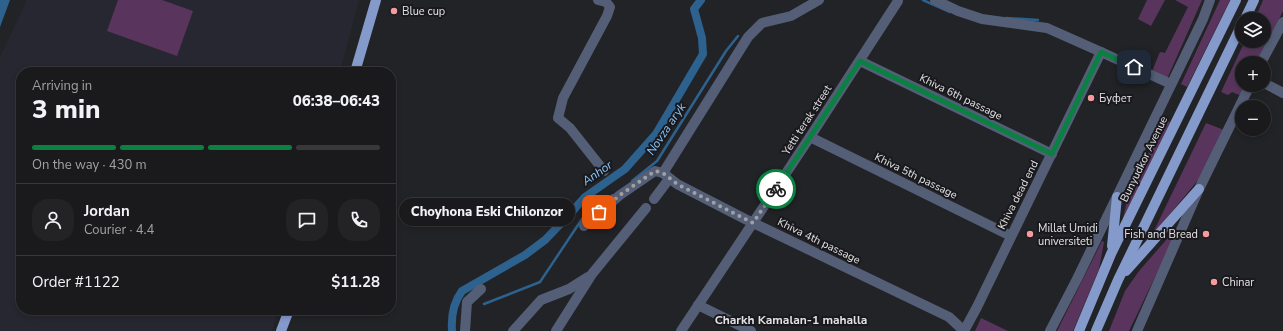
<!DOCTYPE html>
<html lang="en">
<head>
<meta charset="utf-8">
<style>
  :root { --surface:#1a1a1c; --page:#232325; --text:#f1f3f6; --muted:#9fa1a3; --line:#38383b; --accent:#0b8043 }
  body { margin:0; font-family:"Nunito Sans",sans-serif; background:var(--page); color:var(--text); height:100vh; display:flex; flex-direction:column; font-size:15px; white-space:nowrap }
  * { box-sizing:border-box; margin:0 }
  p { font-size:13px; color:var(--muted) }
  .icon { flex:none; width:22px; height:22px; fill:none; stroke:currentColor; stroke-width:2; stroke-linecap:round; stroke-linejoin:round }
  .map { position:relative; flex:1; overflow:hidden }
  .sheet { position:absolute; left:16px; top:67px; width:380px; height:248px; display:flex; flex-direction:column; background:var(--surface); border-radius:16px; box-shadow:0 2px 6px #0003,0 0 0 1px var(--line) }
  .sheet>* { flex:none }
  .fabs { position:absolute; left:1235px; top:12px; display:grid; gap:8px }
  .fabs a { display:grid; place-items:center; width:36px; height:36px; border-radius:50%; background:var(--surface); box-shadow:0 2px 6px #0003,0 0 0 1px var(--line); font-size:20px }
  .pin { position:absolute; display:grid; place-items:center; width:34px; height:34px; color:#fff; margin:-17px; border-radius:8px; box-shadow:0 2px 6px #0006 }
  .courier { position:absolute; display:grid; place-items:center; width:40px; height:40px; margin:-20px; border:3px solid #0b8043; border-radius:50%; background:#fff; color:#222; box-shadow:0 1px 5px #0007 }
  .bubble { position:absolute; height:28px; border-radius:14px; background:var(--surface); box-shadow:0 2px 6px #0003,0 0 0 1px var(--line); font-size:13px; font-weight:800; line-height:28px; text-align:center }
  .overview em { font-style:normal; font-weight:800 }
  .overview div { display:flex; flex-direction:column-reverse }
  .overview { display:flex; align-items:center; justify-content:space-between; height:68px; padding:0 16px }
  h1 { font-size:26px; font-weight:800; line-height:30px }
  .bar { display:grid; grid-template-columns:repeat(4,1fr); gap:6px 4px; align-content:center; height:48px; padding:0 16px }
  .bar i { height:5px; border-radius:3px; background:var(--line) }
  .bar .active { background:var(--accent) }
  .bar p { grid-column:span 4 }
  .line { display:flex; align-items:center; gap:10px; padding:0 16px; border-top:1px solid var(--line) }
  .line div { flex:1 }
  .round { display:grid; place-items:center; flex:none; width:42px; height:42px; border-radius:16px; background:var(--page) }
  .map>svg:first-child { display:block }
</style>
</head>
<body>
<div class="map">
<svg width="1283" height="331" viewBox="0 0 1283 331">
  <rect width="100%" height="100%" fill="#222326"/>
  <polygon fill="#272731" points="27,0 359,0 340,72 21,72 21,310 278,310 272,331 0,331 0,57"/>
  <g fill="#59355e">
    <polygon points="118,0 162,0 193,11 177,56 107,31"/>
    <polygon points="1147,0 1165,0 1151,26 1138,19"/>
    <polygon points="1175,0 1202,0 1167,79 1152,71 1160,52 1165,53 1188,7"/>
    <polygon points="1220,0 1230,0 1187,87 1181,84"/>
    <polygon points="1263,0 1283,0 1283,11 1258,63 1242,63 1242,85 1247,85 1242,96 1232,92 1228,95 1221,92 1245,41 1264,41 1264,19 1255,19"/>
    <polygon points="1165,119 1170,122 1122,223 1128,196"/>
    <polygon points="1206,123 1224,130 1203,174 1151,237"/>
    <polygon points="1181,223 1129,331 1109,331 1125,291 1139,271"/>
    <polygon points="1102,241 1104,242 1099,269 1073,331 1057,331"/>
    <polygon points="981,318 1008,331 975,331"/>
  </g>
  <polygon fill="#2d628e" points="0,0 10,0 0,27"/>
  <g fill="none" stroke-linecap="round" stroke-linejoin="round">
    <g stroke="#2d628e" stroke-width="2.5">
      <polyline points="923,0 950,12"/>
      <polyline points="1006,18 1038,20"/>
      <polyline points="632,181 657,161 726,51 738,36"/>
      <polyline points="484,304 540,282 584,216 613,195"/>
    </g>
    <path stroke="#2d628e" stroke-width="8" d="M452,331c-1,-14 1,-28 10,-40l63,-36 20,-15 25,-26 15,-17 40,-28 31,-35 47,-80 -1,-16 -8,-29 7,-9"/>
    <g stroke="#545f77" stroke-width="10">
      <polyline points="598,0 606,2 610,7 607,16 563,98 558,118 570,128 604,171"/>
      <polyline points="935,0 958,11 982,19 1047,28 1101,52"/>
      <polyline points="860,61 1052,154"/>
      <polyline points="1261,63 1283,22"/>
      <polyline points="1264,83 1283,93"/>
      <polyline points="810,137 1011,236"/>
      <polyline points="663,173 677,184 745,219 949,317 964,331"/>
      <polyline points="654,199 669,179"/>
      <polyline points="584,226 620,195 655,171 663,173 748,37 762,23 791,16 819,0"/>
      <polyline points="698,305 751,331"/>
      <polyline points="465,331 467,302 481,289"/>
      <polyline points="513,331 541,300 569,289 588,277"/>
      <polyline points="556,331 592,274 646,208"/>
      <polyline points="681,331 810,137 898,1"/>
      <polyline points="964,331 977,307 1101,52 1171,84"/>
      <polyline points="1050,331 1077,279 1203,19 1210,0"/>
      <polyline points="1137,331 1199,189 1250,85"/>
    </g>
    <g stroke="#849acb" stroke-width="10">
      <polyline points="1245,19 1254,0"/>
      <polyline points="355,72 376,0"/>
      <polyline points="1112,246 1117,197"/>
      <polyline points="1126,271 1199,189"/>
      <polyline points="281,331 289,310"/>
      <polyline points="1079,331 1111,254 1236,0"/>
      <polyline points="1096,331 1118,280 1242,24"/>
    </g>
  </g>
  <g fill="none" stroke-linecap="round" stroke-linejoin="round">
    <polyline stroke="#9fa0a3" stroke-width="4" stroke-dasharray="0 7.2" points="599,212 620,195 655,171 663,173 677,184 753,223 776,189"/>
    <polyline stroke="#0b8043" stroke-width="5" points="776,189 860,61 1052,154 1101,52 1134,67"/>
  </g>
  <g fill="#f59b9d" stroke="#19191d" stroke-width="1.5">
    <circle cx="394" cy="11" r="4"/>
    <circle cx="1091" cy="98" r="4"/>
    <circle cx="1030" cy="234" r="4"/>
    <circle cx="1206" cy="234" r="4"/>
    <circle cx="1214" cy="282" r="4"/>
  </g>
  <g text-anchor="middle" dominant-baseline="central" stroke-width="4" stroke-linejoin="round" paint-order="stroke">
    <g font-size="11" fill="#e3e3e6" stroke="#19191d" text-anchor="start">
      <text x="402" y="11">Blue cup</text>
      <text x="1099" y="98">Буфет</text>
      <text x="1038" y="228">Millat Umidi<tspan x="1038" dy="13">universiteti</tspan></text>
      <text x="1198" y="234" text-anchor="end">Fish and Bread</text>
      <text x="1222" y="282">Chinar</text>
    </g>
    <g font-size="11" fill="#e3e3e6" stroke="#19191d">
      <text transform="translate(961 97) rotate(26)">Khiva 6th passage</text>
      <text transform="translate(807 120) rotate(-57)">Yetti terak street</text>
      <text transform="translate(1144 159) rotate(-64)">Bunyudkor Avenue</text>
      <text transform="translate(916 176) rotate(26)">Khiva 5th passage</text>
      <text transform="translate(1018 195) rotate(-63)">Khiva dead end</text>
      <text transform="translate(819 241) rotate(26)">Khiva 4th passage</text>
    </g>
    <g font-size="12" font-style="italic" fill="#8cc7fb" stroke="#19191d">
      <text transform="translate(666 129) rotate(-56)">Novza aryk</text>
      <text transform="translate(597 173) rotate(-35)">Anhor</text>
    </g>
    <g font-size="12" font-weight="bold" fill="#e3e3e6" stroke="#19191d">
      <text x="791" y="320">Charkh Kamalan-1 mahalla</text>
    </g>
  </g>
</svg>
<div class="fabs">
<a><svg class="icon" aria-label="layers" viewBox="0 0 24 24"><path d="M12 4l9 5-9 5-9-5zM3 14l9 5 9-5"/></svg></a>
<a>+</a>
<a>−</a>
</div>
<div class="pin" style="left:599px;top:212px;background:#ea580c"><svg class="icon" aria-label="bag" viewBox="0 0 24 24"><path d="M5 8h14l-1 12H6zM9 8a3 3 0 0 1 6 0"/></svg></div>
<div class="pin" style="left:1134px;top:67px;background:#1f2937"><svg class="icon" aria-label="home" viewBox="0 0 24 24"><path d="M3 11l9-7 9 7M6 9v11h12V9"/></svg></div>
<div class="courier" style="left:776px;top:189px"><svg class="icon" aria-label="bike" viewBox="0 0 24 24"><circle cx="6" cy="16" r="4"/><circle cx="18" cy="16" r="4"/><path d="M6 16l4-8h5l3 8M10 8l3 8H6M13 5h3"/></svg></div>
<div class="bubble" style="left:399px;top:198px;width:176px">Choyhona Eski Chilonzor</div>
<section class="sheet">
<div class="overview"><div><h1>3 min</h1><p>Arriving in</p></div><em>06:38–06:43</em></div>
<div class="bar"><i class="active"></i><i class="active"></i><i class="active"></i><i></i><p>On the way · 430 m</p></div>
<div class="line" style="height:72px"><a class="round"><svg class="icon" aria-label="person" viewBox="0 0 24 24"><circle cx="12" cy="8" r="4"/><path d="M4 21q1-7 8-7t8 7"/></svg></a><div><b>Jordan</b><p>Courier · 4.4</p></div><a class="round"><svg class="icon" aria-label="chat" viewBox="0 0 24 24"><path d="M4 5h16v11H9l-5 4z"/></svg></a><a class="round"><svg class="icon" aria-label="phone" viewBox="0 0 24 24"><path d="M5 4h4l2 5-3 2q2 4 5 5l2-3 5 2v4C11 20 4 13 5 4z"/></svg></a></div>
<div class="line" style="height:52px"><div>Order #1122</div><b>$11.28</b></div>
</section>
</div>
</body>
</html>
